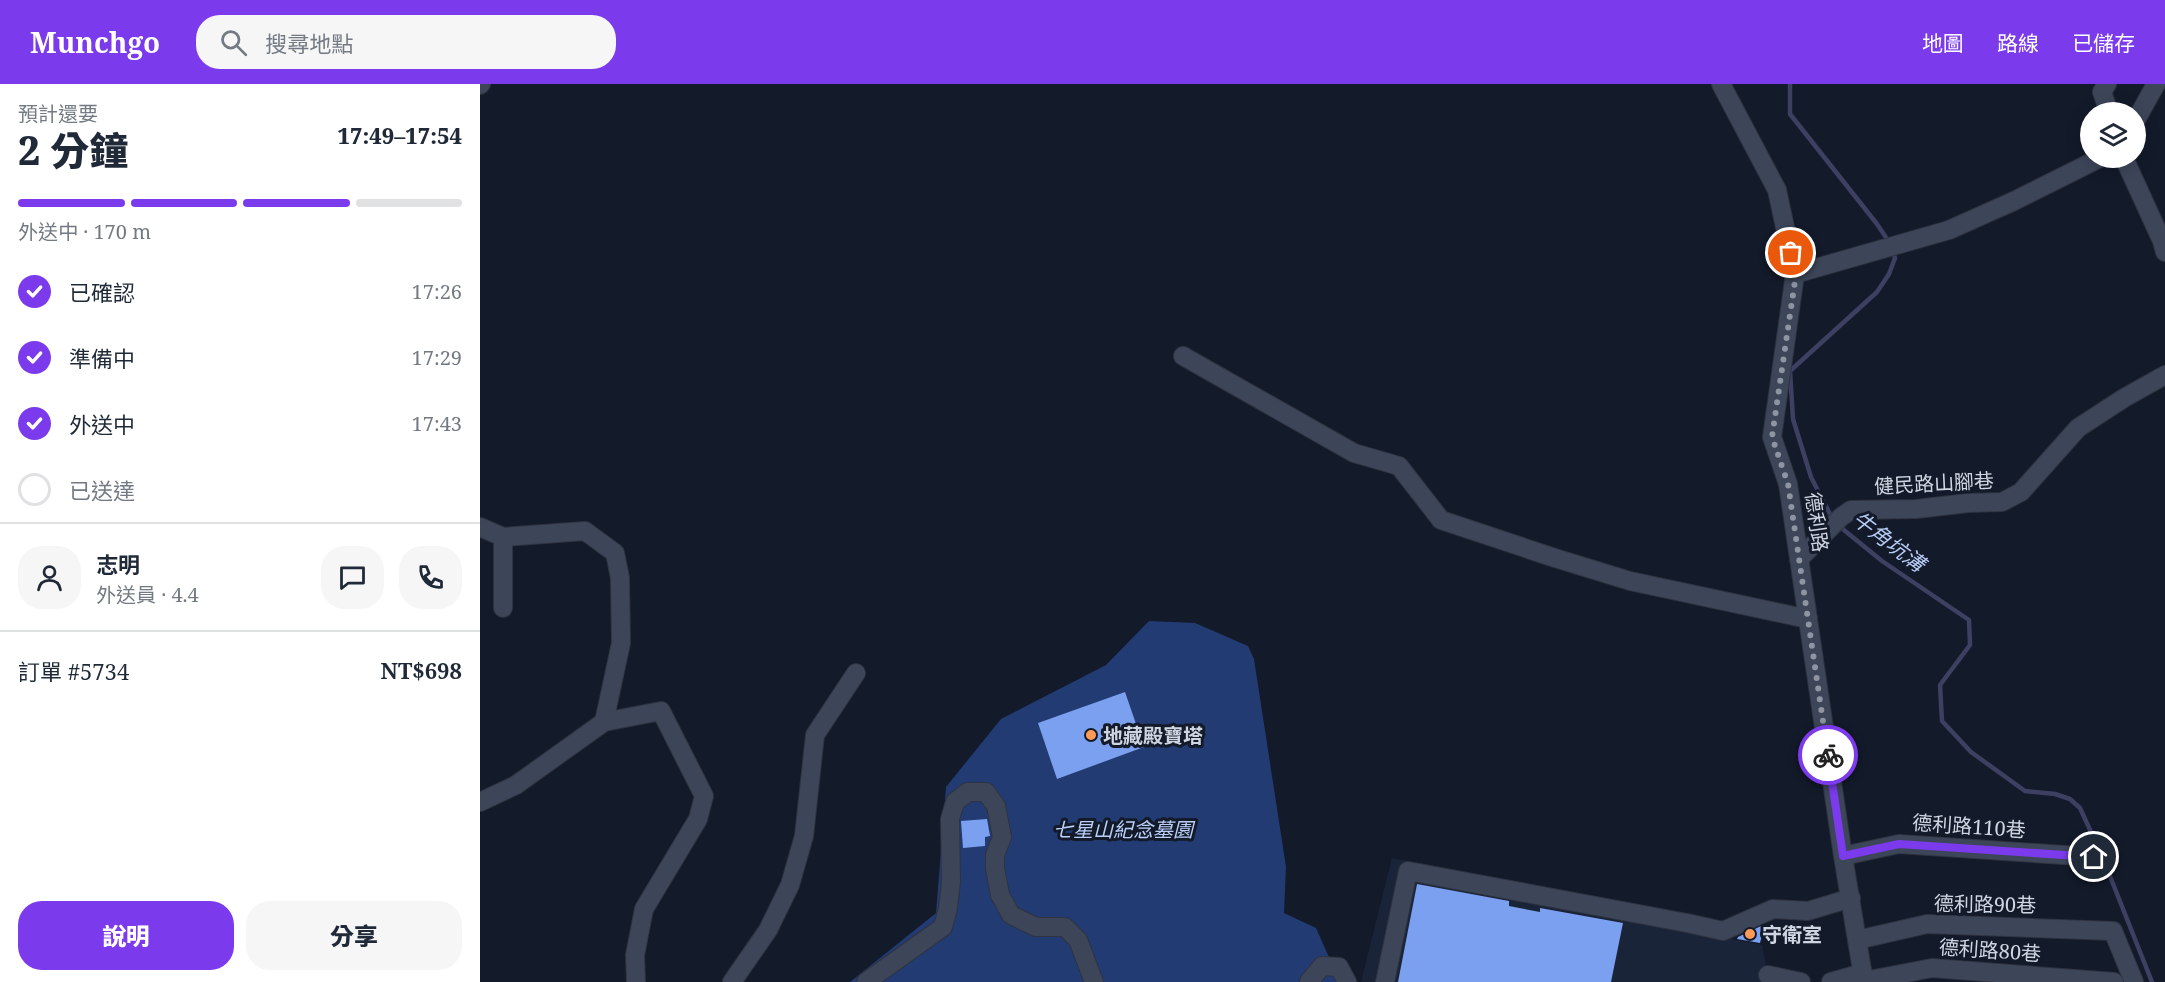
<!DOCTYPE html>
<html lang="zh-TW">
<head>
<meta charset="utf-8">
<style>
  :root { --surface:#fff; --page:#f6f6f7; --text:#1f2937; --muted:#747a83; --line:#e0e1e3; --accent:#7c3aed }
  body { margin:0; font-family:"Noto Serif","Noto Sans TC",serif; background:var(--page); color:var(--text); height:100vh; display:flex; flex-direction:column; font-size:22px; white-space:nowrap }
  * { box-sizing:border-box; margin:0 }
  p { font-size:20px; color:var(--muted) }
  .icon { flex:none; width:33px; height:33px; fill:none; stroke:currentColor; stroke-width:2; stroke-linecap:round; stroke-linejoin:round }
  .map { position:relative; flex:1; overflow:hidden }
  .side { display:flex; flex-direction:column; background:var(--surface); width:480px }
  .side>* { flex:none }
  .controls { position:absolute; left:1600px; top:18px; display:grid; gap:12px }
  .controls a { display:grid; place-items:center; width:66px; height:66px; border-radius:50%; background:var(--surface); box-shadow:0 3px 15px #0003; font-size:30px }
  .pin { position:absolute; display:grid; place-items:center; width:51px; height:51px; color:#fff; margin:-26px; border:3px solid #fff; border-radius:50%; box-shadow:0 2px 6px #0007 }
  .courier { position:absolute; display:grid; place-items:center; width:60px; height:60px; margin:-30px; border:4px solid #7c3aed; border-radius:50%; background:#fff; color:#222; box-shadow:0 2px 8px #0007 }
  .headline em { font-style:normal; font-weight:800 }
  .headline div { display:flex; flex-direction:column-reverse }
  .headline { display:flex; align-items:center; justify-content:space-between; height:102px; padding:0 18px }
  h1 { font-size:39px; font-weight:800; line-height:45px }
  .bar { display:grid; grid-template-columns:repeat(4,1fr); gap:9px 6px; align-content:center; height:72px; padding:0 18px }
  .bar i { height:8px; border-radius:4px; background:var(--line) }
  .bar .current { background:var(--accent) }
  .bar p { grid-column:span 4 }
  .line { display:flex; align-items:center; gap:15px; padding:0 18px; border-top:2px solid var(--line) }
  .line div { flex:1 }
  .round { display:grid; place-items:center; flex:none; width:63px; height:63px; border-radius:24px; background:var(--page) }
  ol { padding:0 18px; list-style:none }
  li { display:flex; align-items:center; gap:18px; height:66px }
  li p { margin-inline-start:auto }
  li .icon { padding:6px; border-radius:50%; background:var(--accent); color:#fff; stroke-width:4 }
  li:last-child { color:var(--muted) }
  li i { width:33px; height:33px; border:3px solid var(--line); border-radius:50% }
  .button { display:flex; gap:12px; margin-top:auto; padding:12px 18px }
  .button a { flex:1; height:69px; border-radius:24px; background:var(--accent); color:#fff; font-size:24px; font-weight:800; line-height:69px; text-align:center }
  .button a+a { background:var(--page); color:var(--text) }
  header { display:flex; align-items:center; gap:36px; box-sizing:border-box; height:84px; padding:0 30px; background:var(--accent); color:#fff }
  header strong { font-size:28px }
  nav { display:flex; gap:33px; margin-inline-start:auto; font-size:21px }
  .search { width:420px; height:54px; background:var(--page); display:flex; align-items:center; gap:15px; box-sizing:border-box; padding:0 21px; border-radius:24px; color:var(--muted); font-size:22px }
  main { display:flex; flex:1; min-height:0 }
  .map>svg:first-child { display:block }
</style>
</head>
<body>
<header>
<strong>Munchgo</strong>
<div class="search"><svg class="icon" aria-label="search" viewBox="0 0 24 24"><circle cx="10" cy="10" r="6"/><path d="M15 15l6 6"/></svg>搜尋地點</div>
<nav><a>地圖</a><a>路線</a><a>已儲存</a></nav>
</header>
<main>
<section class="side">
<div class="headline"><div><h1>2 分鐘</h1><p>預計還要</p></div><em>17:49–17:54</em></div>
<div class="bar"><i class="current"></i><i class="current"></i><i class="current"></i><i></i><p>外送中 · 170 m</p></div>
<ol>
<li><svg class="icon" aria-label="check" viewBox="0 0 24 24"><path d="M5 12l5 5 9-10"/></svg>已確認<p>17:26</p></li>
<li><svg class="icon" aria-label="check" viewBox="0 0 24 24"><path d="M5 12l5 5 9-10"/></svg>準備中<p>17:29</p></li>
<li><svg class="icon" aria-label="check" viewBox="0 0 24 24"><path d="M5 12l5 5 9-10"/></svg>外送中<p>17:43</p></li>
<li><i></i>已送達</li>
</ol>
<div class="line" style="height:108px"><a class="round"><svg class="icon" aria-label="person" viewBox="0 0 24 24"><circle cx="12" cy="8" r="4"/><path d="M4 21q1-7 8-7t8 7"/></svg></a><div><b>志明</b><p>外送員 · 4.4</p></div><a class="round"><svg class="icon" aria-label="chat" viewBox="0 0 24 24"><path d="M4 5h16v11H9l-5 4z"/></svg></a><a class="round"><svg class="icon" aria-label="phone" viewBox="0 0 24 24"><path d="M5 4h4l2 5-3 2q2 4 5 5l2-3 5 2v4C11 20 4 13 5 4z"/></svg></a></div>
<div class="line" style="height:78px"><div>訂單 #5734</div><b>NT$698</b></div>
<div class="button"><a>說明</a><a>分享</a></div>
</section>
<div class="map">
<svg width="1685" height="898" viewBox="0 0 1685 898">
  <rect width="100%" height="100%" fill="#131a2a"/>
  <polygon fill="#1a2438" points="912,774 1226,833 1223,849 1282,861 1286,881 1281,898 881,898"/>
  <polygon fill="#223b73" points="669,537 715,539 768,562 774,575 806,783 804,829 836,844 860,898 370,898 456,829 466,703 521,635 626,581"/>
  <g fill="none" stroke-linecap="round" stroke-linejoin="round">
    <g stroke="#3e4062" stroke-width="4.5">
      <polyline points="1310,0 1310,30 1397,140 1409,158"/>
      <polyline points="1353,436 1331,393 1313,335 1310,287 1397,208 1409,190 1415,174 1412,166"/>
      <polyline points="1359,442 1402,477 1489,536 1490,561 1460,601 1462,637 1491,668 1545,707 1575,710 1590,715 1600,724 1622,772 1672,898"/>
    </g>
  </g>
  <g fill="#7aa0ef">
    <polygon points="645,608 664,663 577,695 558,639"/>
    <polygon points="507,735 510,752 505,753 505,762 483,764 481,737"/>
    <polygon points="937,800 1029,817 1029,822 1060,828 1060,824 1143,839 1131,898 918,898"/>
    <polygon points="1281,842 1284,843 1280,859 1257,855 1258,853"/>
  </g>
  <g fill="none" stroke-linecap="round" stroke-linejoin="round">
    <g stroke="#2f3340" stroke-width="20">
      <g id="minor">
        <polyline points="1241,0 1297,106 1315,190 1292,353 1308,400 1363,772 1384,898"/>
        <polyline points="1627,0 1622,8 1629,28"/>
        <polyline points="0,1 1,0"/>
        <polyline points="1656,36 1676,0"/>
        <polyline points="1644,74 1682,157 1685,168"/>
        <polyline points="1315,190 1469,146 1534,117 1620,74"/>
        <polyline points="703,272 874,369 919,382 961,436 1075,474 1150,497 1328,535"/>
        <polyline points="0,443 23,453 105,447 135,469 140,494 141,559 124,638"/>
        <polyline points="1319,475 1361,433 1371,426 1436,425 1488,419 1522,418 1541,408 1598,344 1644,314 1685,291"/>
        <polyline points="23,524 23,453"/>
        <polyline points="0,718 36,701 124,638 181,627 224,712 218,735 164,825 155,871 156,898"/>
        <polyline points="1363,772 1419,760 1614,773"/>
        <polyline points="1377,856 1447,840 1633,847 1654,898"/>
        <polyline points="1288,891 1321,898"/>
        <polyline points="1384,897 1452,884 1634,898"/>
        <polyline points="252,898 288,846 310,801 324,752 335,651 376,589"/>
        <polyline points="386,898 463,843 468,824 471,798 470,735 475,718 488,708 506,708 516,722 522,753 515,771 515,784 520,811 531,831 556,843 585,843 598,856 614,898"/>
        <polyline points="829,898 842,882 859,883 867,898"/>
        <polyline points="905,898 928,787 1207,839 1243,847 1293,825 1328,827 1371,814"/>
        <polyline points="1351,898 1383,889"/>
      </g>
    </g>
    <use href="#minor" stroke="#3d4659" stroke-width="18"/>
  </g>
  <g fill="none" stroke-linecap="round" stroke-linejoin="round">
    <polyline stroke="#8e94a1" stroke-width="6" stroke-dasharray="0 10.8" points="1311,169 1316,190 1292,353 1308,400 1348,671"/>
    <polyline stroke="#7c3aed" stroke-width="8" points="1348,671 1363,772 1419,760 1614,773"/>
  </g>
  <g fill="#fe9c57" stroke="#131a2a" stroke-width="2">
    <circle cx="611" cy="651" r="6"/>
    <circle cx="1270" cy="850" r="6"/>
  </g>
  <g text-anchor="middle" dominant-baseline="central" stroke-width="6" stroke-linejoin="round" paint-order="stroke">
    <g font-size="20" fill="#d0d6e1" stroke="#131a2a">
      <text transform="translate(1454 399) rotate(-3)">健民路山腳巷</text>
      <text transform="translate(1337 438) rotate(82)">德利路</text>
      <text transform="translate(1489 742) rotate(4)">德利路110巷</text>
      <text transform="translate(1505 820) rotate(1)">德利路90巷</text>
      <text transform="translate(1510 866) rotate(4)">德利路80巷</text>
    </g>
    <g font-size="20" font-weight="bold" fill="#d0d6e1" stroke="#131a2a" text-anchor="start">
      <text x="623" y="651">地藏殿寶塔</text>
      <text x="1282" y="850">守衛室</text>
    </g>
    <g font-size="20" font-style="italic" fill="#bacef7" stroke="#131a2a">
      <text x="643" y="745">七星山紀念墓園</text>
    </g>
    <g font-size="21" font-style="italic" fill="#b6cbf3" stroke="#131a2a">
      <text transform="translate(1409 457) rotate(37)">牛角坑溝</text>
    </g>
  </g>
</svg>
<div class="controls">
<a><svg class="icon" aria-label="layers" viewBox="0 0 24 24"><path d="M12 4l9 5-9 5-9-5zM3 14l9 5 9-5"/></svg></a>
</div>
<div class="pin" style="left:1311px;top:169px;background:#ea580c"><svg class="icon" aria-label="bag" viewBox="0 0 24 24"><path d="M5 8h14l-1 12H6zM9 8a3 3 0 0 1 6 0"/></svg></div>
<div class="pin" style="left:1614px;top:773px;background:#1f2937"><svg class="icon" aria-label="home" viewBox="0 0 24 24"><path d="M3 11l9-7 9 7M6 9v11h12V9"/></svg></div>
<div class="courier" style="left:1348px;top:671px"><svg class="icon" aria-label="bike" viewBox="0 0 24 24"><circle cx="6" cy="16" r="4"/><circle cx="18" cy="16" r="4"/><path d="M6 16l4-8h5l3 8M10 8l3 8H6M13 5h3"/></svg></div>
</div>
</main>
</body>
</html>
